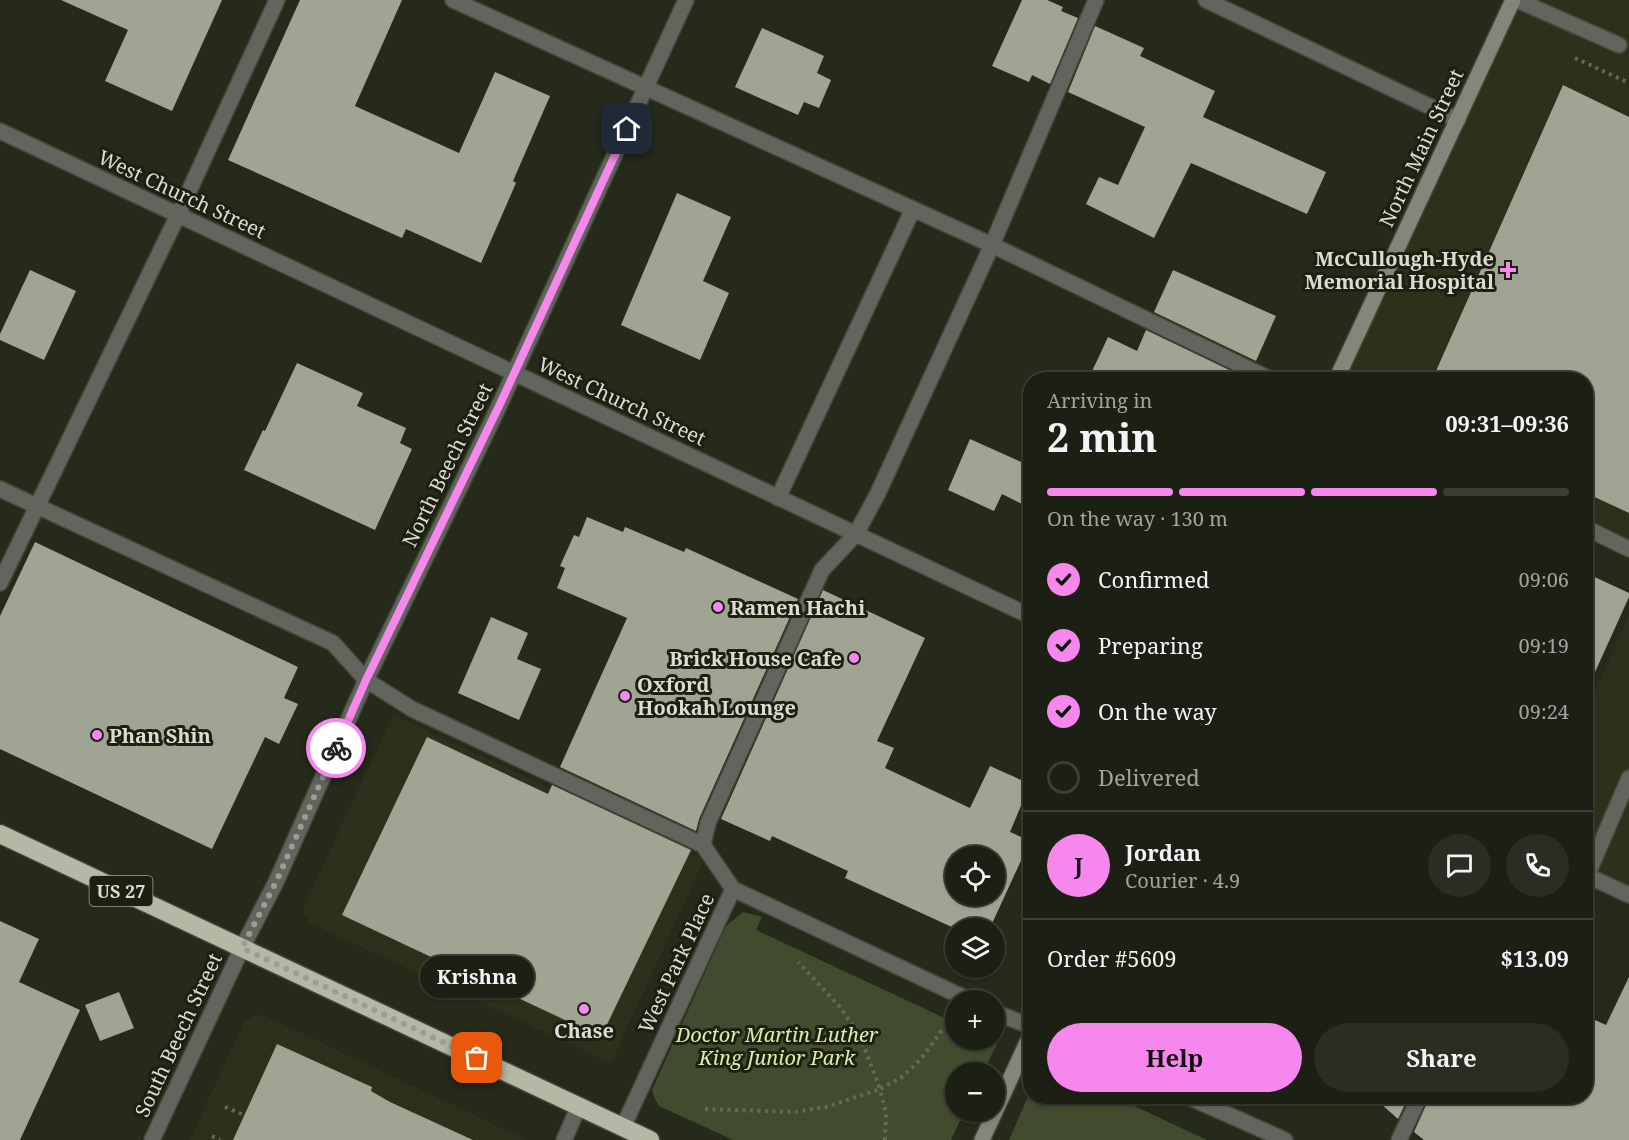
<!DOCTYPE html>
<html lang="en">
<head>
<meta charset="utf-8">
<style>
  :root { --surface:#1c2014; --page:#292d22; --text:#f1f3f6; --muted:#a0a3a0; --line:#3a3e34; --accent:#f688ed }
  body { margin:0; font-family:"Noto Serif",serif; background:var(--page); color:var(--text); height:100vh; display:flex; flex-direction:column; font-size:22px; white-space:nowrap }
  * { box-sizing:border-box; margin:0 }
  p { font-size:20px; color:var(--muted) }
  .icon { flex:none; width:33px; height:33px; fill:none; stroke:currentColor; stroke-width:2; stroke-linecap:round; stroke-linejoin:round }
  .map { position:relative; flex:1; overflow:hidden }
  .side { position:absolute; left:1023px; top:372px; width:570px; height:732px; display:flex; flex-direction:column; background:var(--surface); border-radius:24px; box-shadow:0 2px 4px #0004,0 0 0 2px var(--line) }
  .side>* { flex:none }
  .controls { position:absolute; left:945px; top:846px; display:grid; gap:12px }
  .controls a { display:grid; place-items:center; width:60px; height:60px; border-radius:50%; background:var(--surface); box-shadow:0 2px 4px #0004,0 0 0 2px var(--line); font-size:30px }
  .pin { position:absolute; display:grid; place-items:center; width:51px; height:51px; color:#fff; margin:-26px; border-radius:12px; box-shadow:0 3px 9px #0006 }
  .courier { position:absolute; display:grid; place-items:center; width:60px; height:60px; margin:-30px; border:4px solid #f688ed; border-radius:50%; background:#fff; color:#222; box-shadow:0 2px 8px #0007 }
  .bubble { position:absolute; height:42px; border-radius:21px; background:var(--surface); box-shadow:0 2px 4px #0004,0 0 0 2px var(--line); font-size:20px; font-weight:700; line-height:42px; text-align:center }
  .headline em { font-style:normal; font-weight:700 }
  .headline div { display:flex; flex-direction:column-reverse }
  .headline { display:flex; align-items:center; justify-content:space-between; height:102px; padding:0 24px }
  h1 { font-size:39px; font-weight:700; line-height:45px }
  .bar { display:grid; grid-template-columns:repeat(4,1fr); gap:9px 6px; align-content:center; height:72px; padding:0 24px }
  .bar i { height:8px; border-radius:4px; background:var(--line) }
  .bar .selected { background:var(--accent) }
  .bar p { grid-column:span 4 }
  .line { display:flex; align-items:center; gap:15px; padding:0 24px; border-top:2px solid var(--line) }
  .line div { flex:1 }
  .round { display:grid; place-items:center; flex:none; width:63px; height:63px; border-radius:32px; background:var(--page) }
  ol { padding:0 24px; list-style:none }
  li { display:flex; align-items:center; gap:18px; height:66px }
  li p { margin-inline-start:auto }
  li .icon { padding:6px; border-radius:50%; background:var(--accent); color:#111; stroke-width:4 }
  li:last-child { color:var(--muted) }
  li i { width:33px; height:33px; border:3px solid var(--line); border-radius:50% }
  .button { display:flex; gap:12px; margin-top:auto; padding:12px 24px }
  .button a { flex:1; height:69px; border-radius:36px; background:var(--accent); color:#111; font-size:24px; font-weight:700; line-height:69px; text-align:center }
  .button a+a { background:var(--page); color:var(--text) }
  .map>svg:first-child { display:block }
</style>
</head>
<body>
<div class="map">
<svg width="1629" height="1140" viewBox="0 0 1629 1140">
  <rect width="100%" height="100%" fill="#262a1b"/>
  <g fill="#2b311b">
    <polygon points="1513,0 1629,0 1629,549 1586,528 1586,380 1336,380"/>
    <polygon points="1629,615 1629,895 1586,875 1586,713"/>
    <polygon points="393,715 704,860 611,1063 310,923 303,912 305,904"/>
    <polygon points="263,1015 527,1140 190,1140 244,1022 253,1016"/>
  </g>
  <g fill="#434b2e">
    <polygon points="743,912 762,917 756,930 955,1023 956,1040 994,1040 995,1033 997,1044 983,1072 956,1072 956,1112 964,1112 951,1140 733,1140 659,1106 655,1099 652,1090 726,926"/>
    <polygon points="1030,1092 1030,1096 1115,1097 1207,1140 1009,1140"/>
  </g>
  <g fill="#a0a593" fill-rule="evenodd">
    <polygon points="61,0 222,0 172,111 105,81 128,30"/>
    <polygon points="300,0 402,0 355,106 459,153 495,72 550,96 513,181 516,183 481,263 406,229 402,238 228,160"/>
    <polygon points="1022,0 1047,0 1063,7 1061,11 1078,18 1050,84 1032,75 1029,82 992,66"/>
    <polygon points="1095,26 1144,48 1140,56 1215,91 1203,117 1326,172 1307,214 1191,163 1154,238 1086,204 1099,177 1118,185 1145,127 1068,92"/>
    <polygon points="762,28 824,56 817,73 831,80 819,108 804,102 798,115 735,87"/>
    <polygon points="1563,85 1629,117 1629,513 1586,493 1586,380 1432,380"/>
    <polygon points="677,193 731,217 703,281 729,293 700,360 621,325"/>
    <polygon points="30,270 76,291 44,360 0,340 0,334"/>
    <polygon points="1173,270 1276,316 1256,361 1154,312"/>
    <polygon points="1146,330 1248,379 1247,380 1088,380 1108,337 1137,351"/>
    <polygon points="297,363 363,393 357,406 406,428 400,443 412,449 375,530 244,470 263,430 265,431"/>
    <polygon points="970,439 1030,466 1030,508 1002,494 994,511 948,490"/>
    <polygon points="587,517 623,532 625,527 684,552 686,548 798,599 699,819 696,831 560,767 627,618 557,588 565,568 560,566 574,535 579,537"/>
    <polygon points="35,542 298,667 284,698 298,704 279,744 265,737 212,849 0,749 0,616"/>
    <polygon points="1586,573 1629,593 1629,597 1586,692"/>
    <path d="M823,590l102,48 -48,103 17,7 -9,20 85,40 20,-42 40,18 -20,48 20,9 -40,87h-36l-109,-50 3,-7 -76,-35 -2,5 -49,-22zM956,856h38v40h-38z"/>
    <polygon points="491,617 528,633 517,659 541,669 519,720 458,693"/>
    <polygon points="427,737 548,794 552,785 691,850 601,1037 342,915"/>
    <polygon points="0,921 39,939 19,982 80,1010 20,1140 0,1140"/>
    <polygon points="1629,977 1629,1140 1424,1140 1414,1132 1430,1096 1586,1096 1586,1016 1606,1025"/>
    <polygon points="119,992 134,1028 100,1041 85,1005"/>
    <polygon points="277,1044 372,1087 371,1091 390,1102 473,1140 233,1140"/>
    <polygon points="1372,1096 1409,1096 1398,1119"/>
  </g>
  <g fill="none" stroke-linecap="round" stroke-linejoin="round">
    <g stroke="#434738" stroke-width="18">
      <g id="lane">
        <polyline points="453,0 992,245 1272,380"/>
        <polyline points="1517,0 1619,45"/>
        <polyline points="0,489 333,643 366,680 412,709 703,845 733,889"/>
        <polyline points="778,498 913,209"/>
        <polyline points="1586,528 1629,549"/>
        <polyline points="0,583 178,215 277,0"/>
        <polyline points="703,845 708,823 822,570 856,534 878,493 992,245 1096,0"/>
        <polyline points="1587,876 1629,778"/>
        <polyline points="564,1140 579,1106"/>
        <polyline points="1399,1140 1420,1096"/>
      </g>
    </g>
    <g stroke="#434738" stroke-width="18">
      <g id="street">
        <polyline points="1206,0 1458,120"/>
        <polyline points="0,131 1030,616"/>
        <polyline points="1586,875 1629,895"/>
        <polyline points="994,1012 1030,1026"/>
        <polyline points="1186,1096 1285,1140"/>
        <polyline points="623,1127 733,889 969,1000"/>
        <polyline points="152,1140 242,948 276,882 366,680 493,419 686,0"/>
      </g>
    </g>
    <g stroke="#434738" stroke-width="18">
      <g id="secondary">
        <polyline points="1336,380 1513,0"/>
        <polyline points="982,1140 1030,1036"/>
      </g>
    </g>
    <g stroke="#434738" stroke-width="21">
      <polyline id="highway" points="0,834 650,1140"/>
    </g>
    <g stroke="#64685b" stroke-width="4" stroke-dasharray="3 4.5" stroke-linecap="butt">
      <polyline points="1575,58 1629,83"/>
      <polyline points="225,1107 244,1115"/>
      <polyline points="705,1109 794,1112 826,1107 880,1089 860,1036 840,1007 798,962"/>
      <polyline points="212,1136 220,1140"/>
      <polyline points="885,1140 886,1113 880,1089 902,1077 921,1059 942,1030"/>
    </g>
    <use href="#lane" stroke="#62655d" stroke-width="15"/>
    <use href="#street" stroke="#62655d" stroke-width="15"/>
    <use href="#secondary" stroke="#83877b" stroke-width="15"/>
    <use href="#highway" stroke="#b4b9a6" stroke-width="18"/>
  </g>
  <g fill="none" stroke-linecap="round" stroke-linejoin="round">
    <polyline stroke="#9b9e93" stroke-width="6" stroke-dasharray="0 10.8" points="336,748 276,882 242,948 477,1058"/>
    <polyline stroke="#f688ed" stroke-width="8" points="336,748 366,680 500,404 627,129"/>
  </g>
  <g fill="#f688ed" stroke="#1c2011" stroke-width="2">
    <path d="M1505 261h6v6h6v6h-6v6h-6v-6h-6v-6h6z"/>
    <circle cx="718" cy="607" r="6"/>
    <circle cx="854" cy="658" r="6"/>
    <circle cx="625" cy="696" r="6"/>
    <circle cx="97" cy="735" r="6"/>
    <circle cx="584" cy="1009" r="6"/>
  </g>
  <g text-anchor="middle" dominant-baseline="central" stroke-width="6" stroke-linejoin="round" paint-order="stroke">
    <rect fill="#1c2011" stroke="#a1a499" stroke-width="1.5" x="89.5" y="876" width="63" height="30" rx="4.5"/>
    <g font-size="18" font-weight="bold" fill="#daddd3">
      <text x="121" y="891">US 27</text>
    </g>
    <g font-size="20" fill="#daddd3" stroke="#1c2011">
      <text transform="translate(1421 148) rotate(-65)">North Main Street</text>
      <text transform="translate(182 194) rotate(25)">West Church Street</text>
      <text transform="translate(622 401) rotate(25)">West Church Street</text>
      <text transform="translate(447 465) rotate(-64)">North Beech Street</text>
      <text transform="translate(676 963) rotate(-65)">West Park Place</text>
      <text transform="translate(178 1035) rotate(-65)">South Beech Street</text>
    </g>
    <g font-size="20" font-weight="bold" fill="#daddd3" stroke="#1c2011" text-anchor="start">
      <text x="1494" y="258" text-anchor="end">McCullough-Hyde<tspan x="1494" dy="23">Memorial Hospital</tspan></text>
      <text x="730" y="607">Ramen Hachi</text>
      <text x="842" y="658" text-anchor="end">Brick House Cafe</text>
      <text x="637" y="684">Oxford<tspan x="637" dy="23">Hookah Lounge</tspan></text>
      <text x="109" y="735">Phan Shin</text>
      <text x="584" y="1030" text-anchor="middle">Chase</text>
    </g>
    <g font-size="20" font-style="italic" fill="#dbeea9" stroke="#1c2011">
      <text x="777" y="1034">Doctor Martin Luther<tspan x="777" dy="23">King Junior Park</tspan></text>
    </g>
  </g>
</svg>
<div class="controls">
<a><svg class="icon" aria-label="locate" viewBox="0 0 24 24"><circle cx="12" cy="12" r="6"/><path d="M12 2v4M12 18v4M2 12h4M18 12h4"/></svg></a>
<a><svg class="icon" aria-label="layers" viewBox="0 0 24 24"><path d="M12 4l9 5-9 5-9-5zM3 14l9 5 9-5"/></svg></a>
<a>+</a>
<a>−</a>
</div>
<div class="pin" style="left:477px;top:1058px;background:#ea580c"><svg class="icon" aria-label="bag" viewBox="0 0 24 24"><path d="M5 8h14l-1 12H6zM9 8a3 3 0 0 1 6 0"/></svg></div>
<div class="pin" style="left:627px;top:129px;background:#1f2937"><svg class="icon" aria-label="home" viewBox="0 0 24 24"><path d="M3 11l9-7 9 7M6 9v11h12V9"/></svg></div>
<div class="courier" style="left:336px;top:748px"><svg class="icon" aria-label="bike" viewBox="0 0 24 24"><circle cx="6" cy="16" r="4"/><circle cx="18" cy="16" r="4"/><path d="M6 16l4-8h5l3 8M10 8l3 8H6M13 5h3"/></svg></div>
<div class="bubble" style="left:420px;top:956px;width:114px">Krishna</div>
<section class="side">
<div class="headline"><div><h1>2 min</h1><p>Arriving in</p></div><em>09:31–09:36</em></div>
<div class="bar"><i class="selected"></i><i class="selected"></i><i class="selected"></i><i></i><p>On the way · 130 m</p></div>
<ol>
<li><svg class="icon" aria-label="check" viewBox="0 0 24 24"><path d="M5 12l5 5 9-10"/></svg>Confirmed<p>09:06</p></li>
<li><svg class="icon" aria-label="check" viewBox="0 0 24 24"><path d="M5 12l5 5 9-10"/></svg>Preparing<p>09:19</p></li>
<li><svg class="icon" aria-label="check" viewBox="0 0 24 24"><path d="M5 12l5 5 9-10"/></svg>On the way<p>09:24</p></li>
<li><i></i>Delivered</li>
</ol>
<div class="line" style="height:108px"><b class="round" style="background:var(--accent);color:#111">J</b><div><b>Jordan</b><p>Courier · 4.9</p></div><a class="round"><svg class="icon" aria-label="chat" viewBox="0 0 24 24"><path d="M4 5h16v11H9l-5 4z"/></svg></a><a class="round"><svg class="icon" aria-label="phone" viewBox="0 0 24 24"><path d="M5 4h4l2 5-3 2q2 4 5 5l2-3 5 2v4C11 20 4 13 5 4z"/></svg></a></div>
<div class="line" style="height:78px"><div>Order #5609</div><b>$13.09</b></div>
<div class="button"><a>Help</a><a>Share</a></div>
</section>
</div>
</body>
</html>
